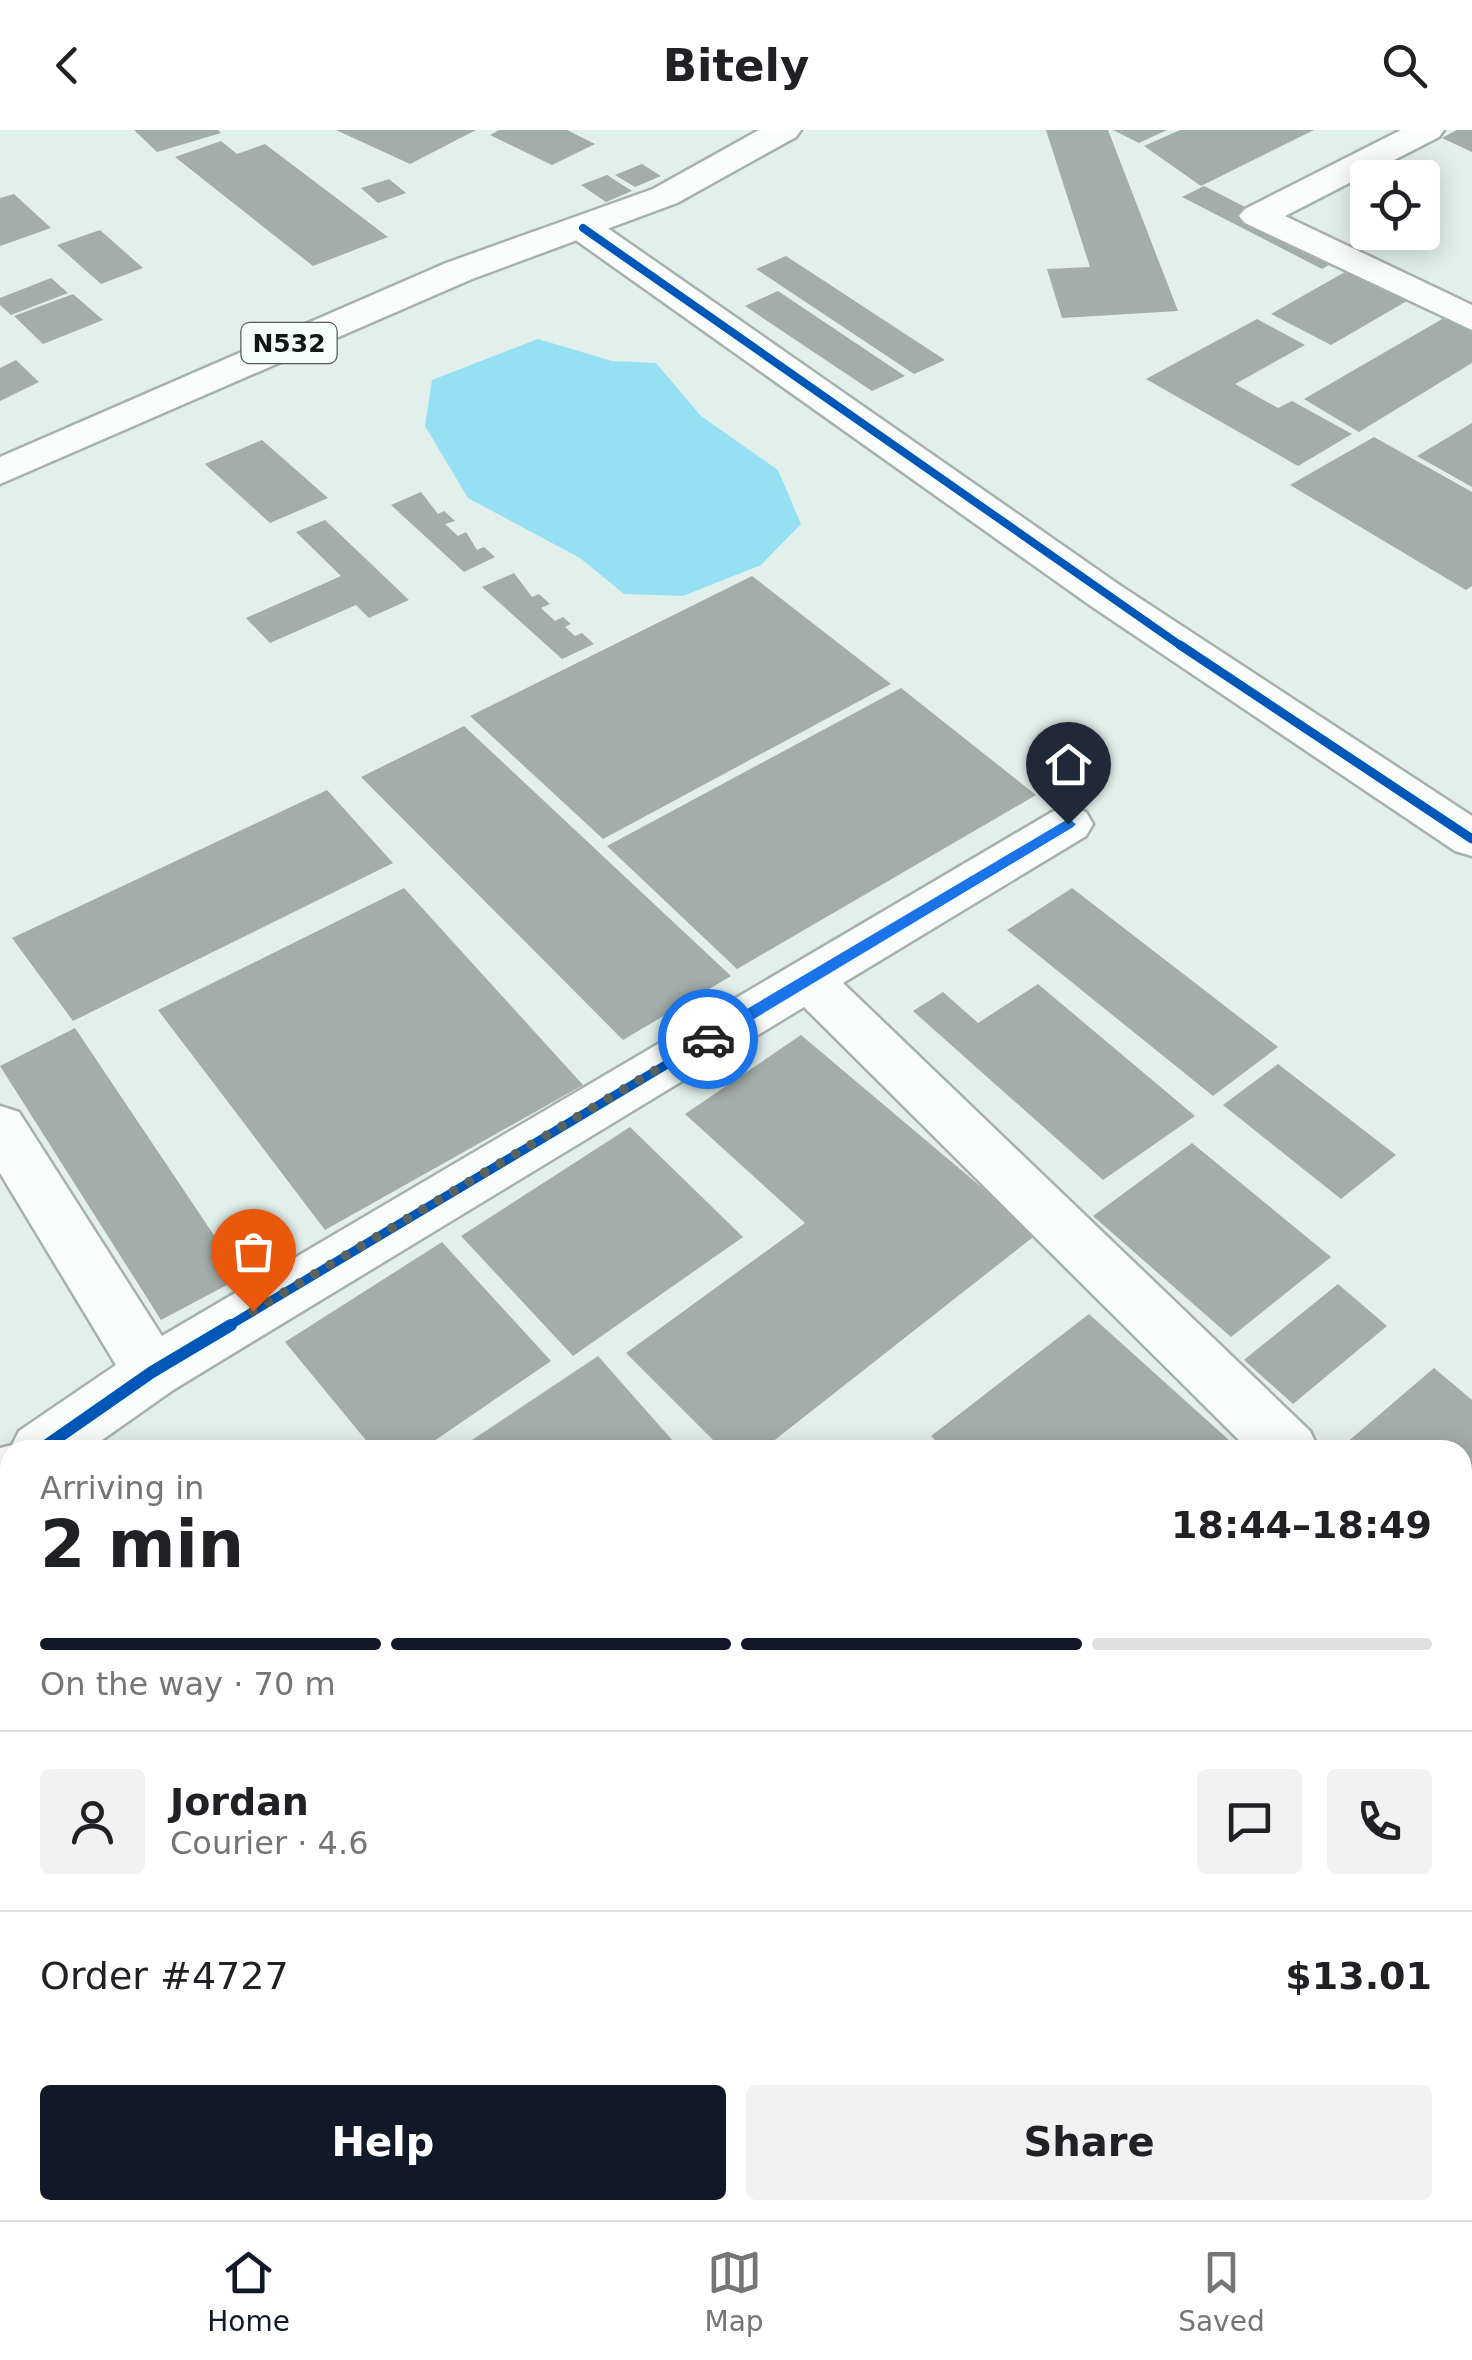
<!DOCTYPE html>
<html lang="en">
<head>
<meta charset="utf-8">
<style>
  :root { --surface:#fff; --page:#f2f2f2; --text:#202124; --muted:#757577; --line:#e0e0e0; --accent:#111827 }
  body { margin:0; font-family:"DejaVu Sans",sans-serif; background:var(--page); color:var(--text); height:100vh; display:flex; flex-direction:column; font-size:38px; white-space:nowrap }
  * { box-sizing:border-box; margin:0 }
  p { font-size:32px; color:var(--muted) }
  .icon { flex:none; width:55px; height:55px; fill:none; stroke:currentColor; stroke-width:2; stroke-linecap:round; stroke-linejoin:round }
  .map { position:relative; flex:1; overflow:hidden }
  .panel { position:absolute; left:0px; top:1310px; width:1472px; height:780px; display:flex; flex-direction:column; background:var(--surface); border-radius:30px 30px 0 0; box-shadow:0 5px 25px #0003 }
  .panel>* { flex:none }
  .controls { position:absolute; left:1350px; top:30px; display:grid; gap:20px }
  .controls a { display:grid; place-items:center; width:90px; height:90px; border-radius:10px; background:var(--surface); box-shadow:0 5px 25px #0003; font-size:50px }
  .pin { position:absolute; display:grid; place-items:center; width:85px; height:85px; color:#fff; margin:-102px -42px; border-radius:50% 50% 50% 0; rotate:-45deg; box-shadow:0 0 10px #0007 }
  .pin .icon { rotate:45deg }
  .courier { position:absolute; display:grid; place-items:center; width:100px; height:100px; margin:-50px; border:8px solid #1a73e8; border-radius:50%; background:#fff; color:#222; box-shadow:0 2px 12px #0007 }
  .summary em { font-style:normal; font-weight:700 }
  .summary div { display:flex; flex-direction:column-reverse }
  .summary { display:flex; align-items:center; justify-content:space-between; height:170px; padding:0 40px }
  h1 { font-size:65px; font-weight:700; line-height:75px }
  .bar { display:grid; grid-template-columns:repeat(4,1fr); gap:15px 10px; align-content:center; height:120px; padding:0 40px }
  .bar i { height:12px; border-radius:8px; background:var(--line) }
  .bar .current { background:var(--accent) }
  .bar p { grid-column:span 4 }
  .line { display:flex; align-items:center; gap:25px; padding:0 40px; border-top:2px solid var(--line) }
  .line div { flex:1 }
  .round { display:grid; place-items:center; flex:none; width:105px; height:105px; border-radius:10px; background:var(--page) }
  .action { display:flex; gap:20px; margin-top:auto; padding:20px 40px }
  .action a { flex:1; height:115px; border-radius:10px; background:var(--accent); color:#fff; font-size:40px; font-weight:700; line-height:115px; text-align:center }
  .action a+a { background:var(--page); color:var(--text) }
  header { display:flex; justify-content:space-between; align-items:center; height:130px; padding:0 40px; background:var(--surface); font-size:45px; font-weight:700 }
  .dock { display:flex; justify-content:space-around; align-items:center; height:140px; border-top:2px solid var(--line); background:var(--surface); font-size:28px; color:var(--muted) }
  .dock a { display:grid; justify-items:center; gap:5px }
  .dock .current { color:var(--accent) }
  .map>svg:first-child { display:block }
</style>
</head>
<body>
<header><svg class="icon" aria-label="back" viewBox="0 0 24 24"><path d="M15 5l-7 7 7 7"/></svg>Bitely<svg class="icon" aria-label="search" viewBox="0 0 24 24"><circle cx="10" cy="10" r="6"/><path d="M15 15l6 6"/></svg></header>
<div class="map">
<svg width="1472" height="2090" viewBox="0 0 1472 2090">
  <rect width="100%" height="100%" fill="#e2f0ec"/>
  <polygon fill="#96e0f4" points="538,209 612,231 656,233 701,286 778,340 801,394 761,435 683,466 624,464 580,428 468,368 425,296 432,250"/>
  <g fill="#a3ada9">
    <polygon points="134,0 218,0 221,3 157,22"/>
    <polygon points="336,0 476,0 410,34"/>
    <polygon points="499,0 567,0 595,14 552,35 490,5"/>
    <polygon points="1046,0 1108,0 1178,181 1062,188 1047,139 1090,137"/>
    <polygon points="1113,0 1167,0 1139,13"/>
    <polygon points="1180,0 1314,0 1201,56 1144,16"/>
    <polygon points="1457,0 1472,0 1472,22 1442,8"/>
    <polygon points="221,11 237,24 265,14 388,107 313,136 175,27"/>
    <polygon points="642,34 661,46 635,57 615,45"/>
    <polygon points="607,45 632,61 606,72 581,55"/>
    <polygon points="389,49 406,63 378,73 361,58"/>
    <polygon points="1204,56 1343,127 1322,139 1182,67"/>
    <polygon points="14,64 51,98 0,116 0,68"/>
    <polygon points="100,100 143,138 101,154 57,115"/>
    <polygon points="786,126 945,230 914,244 756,139"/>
    <polygon points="1359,134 1419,164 1331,215 1271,184"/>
    <polygon points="51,148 68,163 11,185 0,175 0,168"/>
    <polygon points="778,161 905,246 872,261 745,176"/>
    <polygon points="73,164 103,190 43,214 14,186"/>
    <polygon points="1456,181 1472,189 1472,233 1359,302 1304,269"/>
    <polygon points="1257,189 1305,215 1235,254 1278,278 1292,271 1352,304 1298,336 1146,249"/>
    <polygon points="16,230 39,252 0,271 0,238"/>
    <polygon points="1472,293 1472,357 1417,326"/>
    <polygon points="1374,307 1472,362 1472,456 1466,460 1290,355"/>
    <polygon points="262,310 328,368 270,393 205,334"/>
    <polygon points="421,362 438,384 444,381 455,391 445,394 458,406 466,402 477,420 484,417 495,427 464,442 391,375"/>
    <polygon points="325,390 409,470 369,488 356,475 270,513 246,488 341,446 296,402"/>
    <polygon points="514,443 532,467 539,464 550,474 541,478 555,491 563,487 571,494 565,497 575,506 582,503 594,514 562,529 482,457"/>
    <polygon points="752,446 891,554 603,709 470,586"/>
    <polygon points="901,558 1036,665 737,839 607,716"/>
    <polygon points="464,596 731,846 623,910 361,647"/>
    <polygon points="327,660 393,733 73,891 12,808"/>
    <polygon points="404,758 583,955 325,1100 158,880"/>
    <polygon points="1072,758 1278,917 1213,966 1007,800"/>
    <polygon points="1038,854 1195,986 1103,1050 913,881 943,862 978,893"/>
    <polygon points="75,898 242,1147 161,1190 0,936"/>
    <polygon points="801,905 1037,1104 762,1320 723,1320 626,1223 805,1093 685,984"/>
    <polygon points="1278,934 1396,1025 1341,1069 1223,975"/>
    <polygon points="630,997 743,1107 573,1226 461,1106"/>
    <polygon points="1192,1013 1331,1127 1231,1207 1093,1086"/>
    <polygon points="442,1112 551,1231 421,1320 374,1320 285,1212"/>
    <polygon points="1338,1154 1387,1196 1293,1274 1244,1230"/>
    <polygon points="1089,1184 1240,1320 945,1320 931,1306"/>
    <polygon points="598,1226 681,1320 457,1320"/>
    <polygon points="1434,1238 1472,1270 1472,1465 1462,1456 1462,1320 1338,1320"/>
    <polygon points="10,1390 10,1606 0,1612 0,1396"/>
    <polygon points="1462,1593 1472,1601 1472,1709 1462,1718"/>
    <polygon points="0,1757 10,1773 10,1857 0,1865"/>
    <polygon points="1472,1787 1472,1850 1462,1841 1462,1797"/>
    <polygon points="1462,1896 1472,1906 1472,2090 1128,2090 1138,2080 1462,2080"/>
    <polygon points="10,1952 10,2080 296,2080 283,2090 0,2090 0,1959"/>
    <polygon points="339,2080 669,2080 657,2090 327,2090"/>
    <polygon points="801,2080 1096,2080 1085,2090 790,2090"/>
  </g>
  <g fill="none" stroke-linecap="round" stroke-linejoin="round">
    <g stroke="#a6b1ad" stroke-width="5">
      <g id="minor">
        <polygon points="1401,0 1444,0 1439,7 1285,86 1472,175 1472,200 1245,93 1239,86 1245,79"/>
        <polygon points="583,87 596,90 1121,456 1472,686 1472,726 1455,721 1091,476 570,106 565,98 570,90"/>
        <polygon points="1069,677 1086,682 1093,694 1086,706 843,853 1310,1301 1319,1320 1249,1320 804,877 173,1260 88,1320 10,1320 10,1372 0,1375 0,1318 12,1315 19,1301 116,1235 0,1043 0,976 19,982 162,1206 1052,682"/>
        <polygon points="1462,1456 1472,1460 1472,1524 1462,1520"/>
        <polygon points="711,2080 794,2080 790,2090 707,2090"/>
      </g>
    </g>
    <g stroke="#a6b1ad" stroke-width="5">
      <polygon id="trunk" points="759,0 801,0 796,7 677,73 472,149 0,354 0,327 446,133 653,59"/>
    </g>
    <use href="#minor" fill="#fbfdfc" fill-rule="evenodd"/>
    <use href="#trunk" fill="#fbfdfc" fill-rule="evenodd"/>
    <g stroke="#f5fffc" stroke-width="12">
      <polyline id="cycleway-far2" points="583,98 1184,518"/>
    </g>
    <g stroke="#f5fffc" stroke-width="15">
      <g id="cycleway-far1">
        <polyline points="1180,515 1472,709"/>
        <polyline points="227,1197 1069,694"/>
      </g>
    </g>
    <g stroke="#f5fffc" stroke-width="19">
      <polyline id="cycleway" points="40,1320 152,1242 231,1195"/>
    </g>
    <use href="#cycleway-far2" stroke="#0057b8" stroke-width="8"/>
    <use href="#cycleway-far1" stroke="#0057b8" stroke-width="9"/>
    <use href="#cycleway" stroke="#0057b8" stroke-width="12"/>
  </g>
  <polygon fill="#1a73e8" points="1068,689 1076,694 1073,697 714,913 703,913 703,905"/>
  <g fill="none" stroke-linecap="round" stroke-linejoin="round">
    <polyline stroke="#596460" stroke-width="10" stroke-dasharray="0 18" points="253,1181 708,909"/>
  </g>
  <g text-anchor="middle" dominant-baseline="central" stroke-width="10" stroke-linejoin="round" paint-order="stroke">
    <rect fill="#f5fffc" stroke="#545d5a" stroke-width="2.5" x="241.5" y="193" width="95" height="40" rx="8"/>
    <g font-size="25" font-weight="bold" fill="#0f1815">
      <text x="289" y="213">N532</text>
    </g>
  </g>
</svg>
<div class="controls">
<a><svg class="icon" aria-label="locate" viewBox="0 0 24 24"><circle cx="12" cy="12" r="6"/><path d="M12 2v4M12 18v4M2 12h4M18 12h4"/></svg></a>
</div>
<div class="pin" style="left:253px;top:1181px;background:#ea580c"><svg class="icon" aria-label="bag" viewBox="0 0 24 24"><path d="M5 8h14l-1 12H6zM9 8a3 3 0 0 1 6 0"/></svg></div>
<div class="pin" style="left:1068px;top:694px;background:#1f2937"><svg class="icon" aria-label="home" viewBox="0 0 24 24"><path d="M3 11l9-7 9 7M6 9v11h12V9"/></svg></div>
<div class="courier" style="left:708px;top:909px"><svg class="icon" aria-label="car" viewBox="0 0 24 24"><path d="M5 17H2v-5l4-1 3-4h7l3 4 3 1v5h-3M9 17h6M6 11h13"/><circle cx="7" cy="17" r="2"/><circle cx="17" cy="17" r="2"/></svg></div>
<section class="panel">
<div class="summary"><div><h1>2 min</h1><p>Arriving in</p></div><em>18:44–18:49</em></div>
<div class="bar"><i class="current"></i><i class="current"></i><i class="current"></i><i></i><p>On the way · 70 m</p></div>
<div class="line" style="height:180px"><a class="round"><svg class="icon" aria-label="person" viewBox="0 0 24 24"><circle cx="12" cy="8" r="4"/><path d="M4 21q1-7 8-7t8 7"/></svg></a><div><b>Jordan</b><p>Courier · 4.6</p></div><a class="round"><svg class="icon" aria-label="chat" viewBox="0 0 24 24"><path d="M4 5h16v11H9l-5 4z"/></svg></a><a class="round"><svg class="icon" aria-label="phone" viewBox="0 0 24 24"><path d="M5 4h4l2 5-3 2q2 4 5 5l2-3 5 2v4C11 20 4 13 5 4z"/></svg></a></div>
<div class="line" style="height:130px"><div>Order #4727</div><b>$13.01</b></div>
<div class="action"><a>Help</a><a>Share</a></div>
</section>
</div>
<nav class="dock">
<a class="current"><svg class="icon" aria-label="home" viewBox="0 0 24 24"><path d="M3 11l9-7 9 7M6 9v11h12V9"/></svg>Home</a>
<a><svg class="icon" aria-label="map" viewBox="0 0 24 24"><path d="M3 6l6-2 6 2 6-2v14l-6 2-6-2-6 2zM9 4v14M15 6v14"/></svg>Map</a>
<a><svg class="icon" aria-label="saved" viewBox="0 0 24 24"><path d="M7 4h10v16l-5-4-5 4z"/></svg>Saved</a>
</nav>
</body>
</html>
